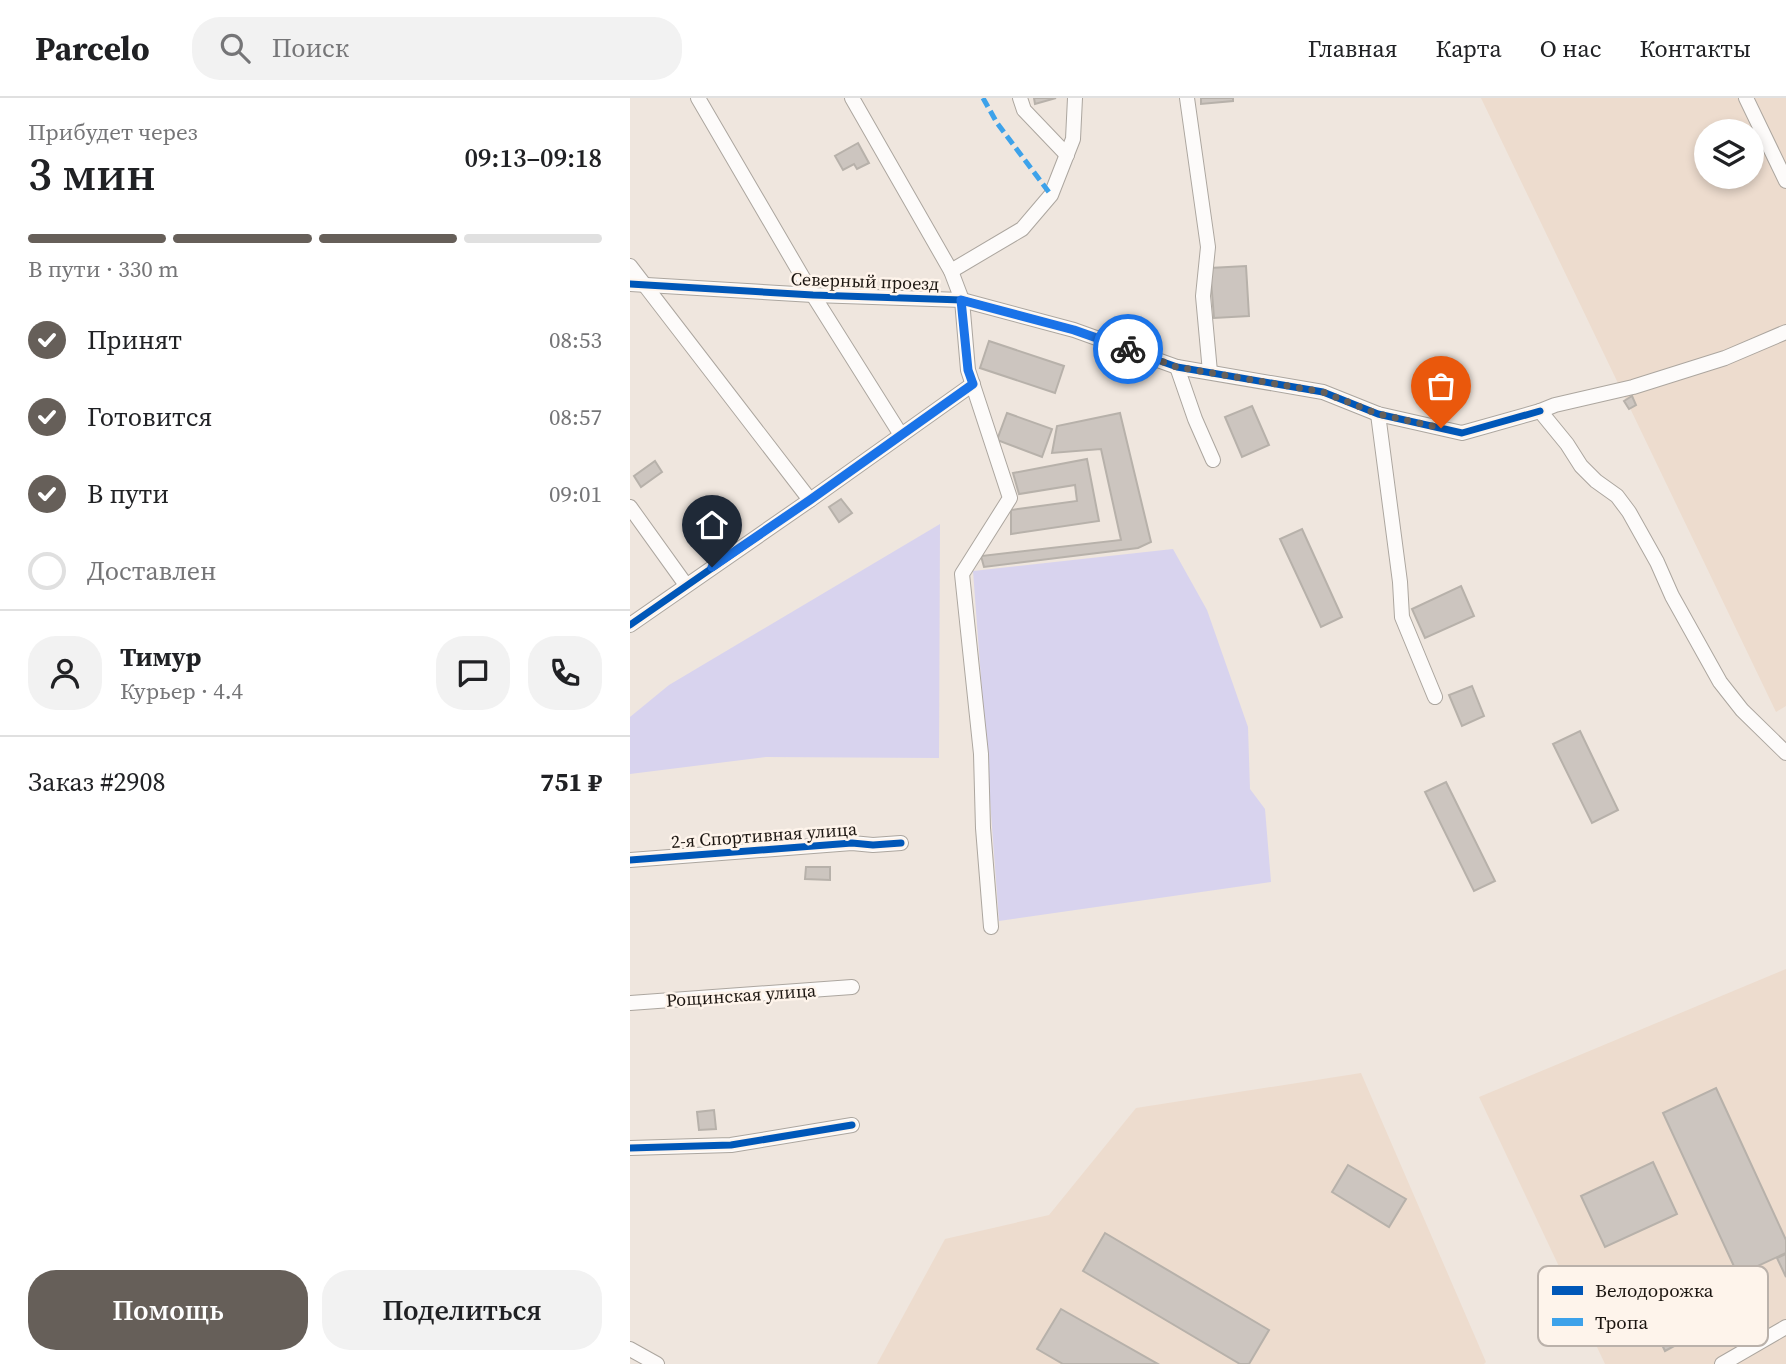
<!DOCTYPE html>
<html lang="ru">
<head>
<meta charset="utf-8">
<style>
  :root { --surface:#fff; --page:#f2f2f2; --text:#202124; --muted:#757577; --line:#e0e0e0; --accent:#665f59 }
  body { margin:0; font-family:"Source Serif 4",serif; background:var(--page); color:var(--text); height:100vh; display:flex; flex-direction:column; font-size:26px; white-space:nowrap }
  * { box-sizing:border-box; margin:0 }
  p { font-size:23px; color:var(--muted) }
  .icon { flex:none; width:38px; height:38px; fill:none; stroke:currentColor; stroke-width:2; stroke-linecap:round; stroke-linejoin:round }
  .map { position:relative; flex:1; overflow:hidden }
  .panel { display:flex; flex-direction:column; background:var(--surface); width:630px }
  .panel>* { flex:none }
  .fabs { position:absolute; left:1064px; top:21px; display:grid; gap:14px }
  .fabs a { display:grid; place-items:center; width:70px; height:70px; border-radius:50%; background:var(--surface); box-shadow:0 4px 10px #0003; font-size:35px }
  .pin { position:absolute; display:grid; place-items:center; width:60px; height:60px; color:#fff; margin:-72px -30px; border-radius:50% 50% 50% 0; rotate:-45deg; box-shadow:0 0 7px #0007 }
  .pin .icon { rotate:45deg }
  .courier { position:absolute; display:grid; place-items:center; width:70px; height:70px; margin:-35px; border:5px solid #1a73e8; border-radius:50%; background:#fff; color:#222; box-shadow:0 2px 9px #0007 }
  .head em { font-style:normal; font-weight:600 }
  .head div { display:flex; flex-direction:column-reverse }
  .head { display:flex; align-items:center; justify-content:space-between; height:119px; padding:0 28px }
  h1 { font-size:46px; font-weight:600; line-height:52px }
  .bar { display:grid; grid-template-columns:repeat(4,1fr); gap:10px 7px; align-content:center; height:84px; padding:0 28px }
  .bar i { height:9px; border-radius:5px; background:var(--line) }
  .bar .current { background:var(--accent) }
  .bar p { grid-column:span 4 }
  .line { display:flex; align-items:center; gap:18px; padding:0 28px; border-top:2px solid var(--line) }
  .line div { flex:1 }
  .round { display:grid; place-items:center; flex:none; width:74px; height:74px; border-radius:28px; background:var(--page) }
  ol { padding:0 28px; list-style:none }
  li { display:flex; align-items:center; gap:21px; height:77px }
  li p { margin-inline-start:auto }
  li .icon { padding:7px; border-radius:50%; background:var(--accent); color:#fff; stroke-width:4 }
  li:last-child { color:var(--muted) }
  li i { width:38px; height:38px; border:4px solid var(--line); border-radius:50% }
  .action { display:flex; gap:14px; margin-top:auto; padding:14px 28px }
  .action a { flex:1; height:80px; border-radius:28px; background:var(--accent); color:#fff; font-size:28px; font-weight:600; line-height:80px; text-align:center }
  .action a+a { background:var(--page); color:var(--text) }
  header { display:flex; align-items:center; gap:42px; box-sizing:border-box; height:98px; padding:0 35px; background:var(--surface); border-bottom:2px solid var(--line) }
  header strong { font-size:33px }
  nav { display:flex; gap:38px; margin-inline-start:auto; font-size:24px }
  .search { width:490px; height:63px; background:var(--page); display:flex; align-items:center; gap:18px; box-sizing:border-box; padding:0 24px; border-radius:28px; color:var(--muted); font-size:26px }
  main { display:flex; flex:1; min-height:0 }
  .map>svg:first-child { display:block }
</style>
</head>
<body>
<header>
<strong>Parcelo</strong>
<div class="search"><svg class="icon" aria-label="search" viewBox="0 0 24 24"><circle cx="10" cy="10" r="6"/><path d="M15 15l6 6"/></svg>Поиск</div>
<nav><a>Главная</a><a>Карта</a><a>О нас</a><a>Контакты</a></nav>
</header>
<main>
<section class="panel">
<div class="head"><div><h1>3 мин</h1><p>Прибудет через</p></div><em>09:13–09:18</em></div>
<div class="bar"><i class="current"></i><i class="current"></i><i class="current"></i><i></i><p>В пути · 330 m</p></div>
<ol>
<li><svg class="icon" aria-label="check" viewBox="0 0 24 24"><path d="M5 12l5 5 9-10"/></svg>Принят<p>08:53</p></li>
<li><svg class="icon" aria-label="check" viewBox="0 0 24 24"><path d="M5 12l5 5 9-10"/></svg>Готовится<p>08:57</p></li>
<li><svg class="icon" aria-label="check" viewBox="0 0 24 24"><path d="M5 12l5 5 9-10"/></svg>В пути<p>09:01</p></li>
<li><i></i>Доставлен</li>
</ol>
<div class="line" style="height:126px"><a class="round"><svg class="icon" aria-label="person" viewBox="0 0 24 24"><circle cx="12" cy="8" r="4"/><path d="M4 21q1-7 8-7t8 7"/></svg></a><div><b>Тимур</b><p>Курьер · 4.4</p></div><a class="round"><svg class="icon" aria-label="chat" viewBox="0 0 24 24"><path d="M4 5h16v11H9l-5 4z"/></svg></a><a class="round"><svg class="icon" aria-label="phone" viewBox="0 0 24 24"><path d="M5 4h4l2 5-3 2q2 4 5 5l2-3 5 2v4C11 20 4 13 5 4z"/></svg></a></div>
<div class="line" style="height:91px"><div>Заказ #2908</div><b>751 ₽</b></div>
<div class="action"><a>Помощь</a><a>Поделиться</a></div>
</section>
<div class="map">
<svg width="1156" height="1266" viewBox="0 0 1156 1266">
  <rect width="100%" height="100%" fill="#efe6de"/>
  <g fill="#eddcce" fill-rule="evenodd">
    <path d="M851,0h305v608l-10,6zM1076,33h46v46h-46z"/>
    <polygon points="1156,871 1156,1266 975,1266 849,999"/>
    <polygon points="731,975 856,1264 854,1266 247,1266 315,1141 419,1117 506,1010"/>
  </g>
  <g fill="#d8d3ee">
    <polygon points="310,426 309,660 136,659 0,676 0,619 39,587"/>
    <polygon points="543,451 577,512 618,629 620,691 635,711 641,784 369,823 343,473"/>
  </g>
  <g fill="#ccc5bf" stroke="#b7b1aa" stroke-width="2">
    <polygon points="404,0 426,0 405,6"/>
    <polygon points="571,0 603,0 603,3 571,6"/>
    <polygon points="228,45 239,65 227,71 224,66 213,72 205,58"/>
    <polygon points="616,168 619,218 584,220 580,170"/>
    <polygon points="359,243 434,268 425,295 350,270"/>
    <polygon points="1002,298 1006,307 999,311 994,303"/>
    <polygon points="622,308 639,347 612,359 595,319"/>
    <polygon points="377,315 422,331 412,359 367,342"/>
    <polygon points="490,315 521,444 508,450 354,469 351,458 491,442 471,351 422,355 427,328"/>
    <polygon points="457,361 469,423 381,436 381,412 447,403 445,387 389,396 383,375"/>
    <polygon points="25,363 32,374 11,389 4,378"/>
    <polygon points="211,401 222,415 209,424 199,409"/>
    <polygon points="672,431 712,519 691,529 650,441"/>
    <polygon points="831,488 844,518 795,540 782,511"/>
    <polygon points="842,588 854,618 832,628 819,597"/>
    <polygon points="950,633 988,712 962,725 923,646"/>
    <polygon points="816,684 865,783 844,793 795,694"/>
    <polygon points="176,769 200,769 200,782 175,781"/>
    <polygon points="1086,990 1156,1142 1156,1155 1108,1177 1033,1015"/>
    <polygon points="84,1012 86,1031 69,1032 67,1014"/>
    <polygon points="1023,1064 1047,1116 975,1149 951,1098"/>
    <polygon points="718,1067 776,1101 759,1129 702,1094"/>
    <polygon points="475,1135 639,1232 619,1266 610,1266 453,1173"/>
    <polygon points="1156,1156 1156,1179 1147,1160"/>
    <polygon points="1016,1185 1046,1247 1035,1253 1005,1190"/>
    <polygon points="431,1211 528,1266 433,1266 407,1251"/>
  </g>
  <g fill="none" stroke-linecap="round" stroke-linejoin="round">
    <g stroke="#aca69f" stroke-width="16">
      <g id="minor">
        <polyline points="68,0 183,197 271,337"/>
        <polyline points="222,0 321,173 332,202 338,272 380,400 332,476 351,656 353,730 361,829"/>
        <polyline points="390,0 394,12 437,57"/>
        <polyline points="557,0 578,149 573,198 580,274"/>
        <polyline points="1116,0 1156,83"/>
        <polyline points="0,168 180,402"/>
        <polyline points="321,173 392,131 421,97 443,41 445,0"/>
        <polyline points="0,186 183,197 332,202 444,232 547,269 693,294 748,316 832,335 910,313"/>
        <polyline points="1156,234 1095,260 1003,289 925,307 910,313 937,346 951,368 966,383 987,398 999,414 1027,464 1042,498 1090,584 1112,612 1156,655"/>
        <polyline points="547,269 565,321 583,362"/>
        <polyline points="748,316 770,484 772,519 805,599"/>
        <polyline points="0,409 56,487"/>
        <polyline points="0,527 180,402 343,286"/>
        <polyline points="0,762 222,745 243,747 271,745"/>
        <polyline points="0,905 222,889"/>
        <polyline points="0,1050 101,1047 222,1027"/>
        <polyline points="0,1251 27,1266"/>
        <polyline points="1092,1266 1156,1229"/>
      </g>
    </g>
    <use href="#minor" stroke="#fdfbfa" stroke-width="14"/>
    <polyline stroke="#3da2ea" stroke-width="5" stroke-dasharray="10 5" stroke-linecap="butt" points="353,0 367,25 421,97"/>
    <g stroke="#fef4eb" stroke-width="11">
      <g id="cycleway">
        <polyline points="0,186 183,197 332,202 444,232 547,269 693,294 748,316 832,335 910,313"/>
        <polyline points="0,527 180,402 343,286"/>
        <polyline points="0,762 222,745 243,747 271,745"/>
        <polyline points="0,1050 101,1047 222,1027"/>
      </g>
    </g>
    <use href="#cycleway" stroke="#0057b8" stroke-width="7"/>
  </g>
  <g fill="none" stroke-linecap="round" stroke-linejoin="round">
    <polyline stroke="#665f59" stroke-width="7" stroke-dasharray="0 12.6" points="498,251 547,269 693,294 748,316 811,330"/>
    <polyline stroke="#1a73e8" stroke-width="9" points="82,469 180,402 343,286 338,272 331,202 444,232 498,251"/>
  </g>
  <g text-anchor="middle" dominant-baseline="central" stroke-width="5" stroke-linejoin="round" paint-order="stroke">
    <g font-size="18" fill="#1c1611" stroke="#fef4eb">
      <text transform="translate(235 183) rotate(2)">Северный проезд</text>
      <text transform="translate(134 737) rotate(-4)">2-я Спортивная улица</text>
      <text transform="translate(111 897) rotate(-4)">Рощинская улица</text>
    </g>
  </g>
  <rect x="908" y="1168" width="230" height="80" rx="10" fill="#fef4eb" stroke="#bab1aa" stroke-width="2"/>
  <rect x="922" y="1188" width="31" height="9" fill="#0057b8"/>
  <rect x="922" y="1220" width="31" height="8" fill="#3da2ea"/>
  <g font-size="19" fill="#1c1611">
    <text x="965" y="1199">Велодорожка</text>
    <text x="965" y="1231">Тропа</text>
  </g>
</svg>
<div class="fabs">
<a><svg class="icon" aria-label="layers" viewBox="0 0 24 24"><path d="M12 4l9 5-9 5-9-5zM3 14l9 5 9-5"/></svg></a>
</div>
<div class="pin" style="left:811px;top:330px;background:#ea580c"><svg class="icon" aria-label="bag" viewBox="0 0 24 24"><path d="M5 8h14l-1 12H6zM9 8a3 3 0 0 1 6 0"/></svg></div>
<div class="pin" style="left:82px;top:469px;background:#1f2937"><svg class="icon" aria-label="home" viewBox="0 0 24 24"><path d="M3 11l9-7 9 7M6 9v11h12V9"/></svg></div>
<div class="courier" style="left:498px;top:251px"><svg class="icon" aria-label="bike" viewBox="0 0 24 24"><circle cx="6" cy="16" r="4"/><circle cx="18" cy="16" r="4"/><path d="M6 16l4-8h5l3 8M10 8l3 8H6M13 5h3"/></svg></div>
</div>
</main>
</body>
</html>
